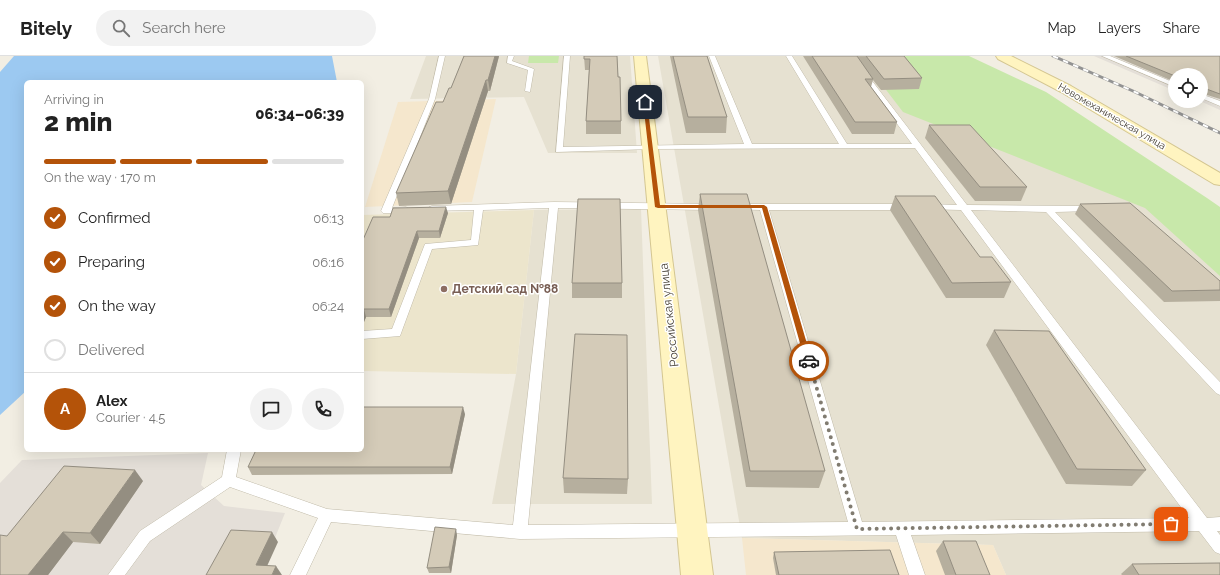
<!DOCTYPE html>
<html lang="en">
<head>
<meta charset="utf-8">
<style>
  :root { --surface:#fff; --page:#f2f2f2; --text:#222; --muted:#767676; --line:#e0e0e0; --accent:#b45309 }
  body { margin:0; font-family:Raleway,sans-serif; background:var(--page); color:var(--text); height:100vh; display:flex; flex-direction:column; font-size:15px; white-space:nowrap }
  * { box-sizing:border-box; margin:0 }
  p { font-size:13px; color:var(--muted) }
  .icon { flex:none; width:22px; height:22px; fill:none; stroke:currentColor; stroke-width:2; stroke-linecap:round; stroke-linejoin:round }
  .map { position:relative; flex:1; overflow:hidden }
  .drawer { position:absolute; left:24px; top:24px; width:340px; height:372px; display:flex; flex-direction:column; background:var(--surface); border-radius:6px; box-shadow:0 4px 16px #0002 }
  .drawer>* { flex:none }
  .buttons { position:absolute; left:1168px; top:12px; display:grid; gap:8px }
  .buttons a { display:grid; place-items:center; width:40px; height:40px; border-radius:50%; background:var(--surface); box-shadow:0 4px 16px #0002; font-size:20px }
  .pin { position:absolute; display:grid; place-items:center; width:34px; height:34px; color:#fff; margin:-17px; border-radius:8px; box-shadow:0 2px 6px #0006 }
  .courier { position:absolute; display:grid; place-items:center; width:40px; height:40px; margin:-20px; border:3px solid #b45309; border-radius:50%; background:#fff; color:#222; box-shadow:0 1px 5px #0007 }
  .summary em { font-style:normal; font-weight:800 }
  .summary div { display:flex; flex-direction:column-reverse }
  .summary { display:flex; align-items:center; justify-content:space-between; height:68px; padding:0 20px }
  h1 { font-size:26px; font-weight:800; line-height:30px }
  .bar { display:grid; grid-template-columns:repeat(4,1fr); gap:6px 4px; align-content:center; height:48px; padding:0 20px }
  .bar i { height:5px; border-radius:3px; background:var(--line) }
  .bar .selected { background:var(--accent) }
  .bar p { grid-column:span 4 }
  .line { display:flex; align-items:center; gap:10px; padding:0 20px; border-top:1px solid var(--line) }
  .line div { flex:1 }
  .round { display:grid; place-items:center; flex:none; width:42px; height:42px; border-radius:21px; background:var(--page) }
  ol { padding:0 20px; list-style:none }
  li { display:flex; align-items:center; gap:12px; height:44px }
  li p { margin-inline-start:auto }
  li .icon { padding:4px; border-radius:50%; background:var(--accent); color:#fff; stroke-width:4 }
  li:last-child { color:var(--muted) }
  li i { width:22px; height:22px; border:2px solid var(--line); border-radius:50% }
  header { display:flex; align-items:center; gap:24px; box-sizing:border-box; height:56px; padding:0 20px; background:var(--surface); border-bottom:1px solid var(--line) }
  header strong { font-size:19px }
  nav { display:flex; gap:22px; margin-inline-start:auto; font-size:14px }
  .search { width:280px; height:36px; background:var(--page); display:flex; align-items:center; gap:10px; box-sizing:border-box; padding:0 14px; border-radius:22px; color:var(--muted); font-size:15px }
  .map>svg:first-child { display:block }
</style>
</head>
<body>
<header>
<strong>Bitely</strong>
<div class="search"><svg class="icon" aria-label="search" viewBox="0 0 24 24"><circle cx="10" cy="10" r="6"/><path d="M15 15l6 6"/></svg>Search here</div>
<nav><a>Map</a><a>Layers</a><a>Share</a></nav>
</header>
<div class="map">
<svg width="1220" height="519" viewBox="0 0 1220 519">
  <rect width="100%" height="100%" fill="#f2eee3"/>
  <g fill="#e6e1d1">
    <polygon points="426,0 630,0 637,97 548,97 524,41 410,43"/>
    <polygon points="658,0 906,0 1220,191 1220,519 1006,519 993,489 742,482"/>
    <polygon points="641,153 652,448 492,448 516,318 534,154"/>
  </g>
  <g fill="#f5e7cd">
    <polygon points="496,43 472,146 365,151 398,46"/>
    <polygon points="742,482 993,489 1006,519 746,519"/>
  </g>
  <g fill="#e4dfd8">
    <polygon points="1094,0 1220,0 1220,54 1200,45 1201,45 1201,19 1175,19 1175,35"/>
    <polygon points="208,397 201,429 224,450 285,457 260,519 0,519 0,427 22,404"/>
  </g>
  <polygon fill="#ece5cc" points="534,154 516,318 364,315 362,307 362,159"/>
  <g fill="#c8e8aa">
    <polygon points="529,0 559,0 558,7 528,7"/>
    <polygon points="890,0 969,0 1046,36 1207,142 1220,151 1220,220 1145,152 903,56 877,22"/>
  </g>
  <polygon fill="#9cc9f1" points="14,0 332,0 337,26 26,26 26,335 0,359 0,16"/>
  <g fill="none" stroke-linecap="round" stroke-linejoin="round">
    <g stroke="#c0baa8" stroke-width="1">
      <g id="service">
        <polygon points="439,0 445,0 435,43 392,152 406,151 411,154 406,157 383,157 381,155 429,43"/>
        <polygon points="508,0 514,0 512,5 534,13 530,36 525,35 528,14 507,7"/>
        <polygon points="564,0 570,0 563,91 744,88 709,0 715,0 752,88 839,88 786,0 792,0 847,88 912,88 847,0 853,0 967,149 1095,150 1095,154 1092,155 1055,156 1220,326 1220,339 1216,337 1046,156 971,154 1207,462 1220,461 1220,475 1217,475 1220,479 1220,498 1215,496 1199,475 911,479 925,519 909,519 896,479 520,483 331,466 306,519 290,519 318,462 230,431 150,485 125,519 108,519 140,475 222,421 227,394 241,394 236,421 327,453 513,469 549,152 483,154 478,189 432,193 400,280 362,283 362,275 392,273 425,188 471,184 474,154 429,155 429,151 432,150 554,146 712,148 716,151 712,154 558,152 528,469 848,466 760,154 732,153 732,149 735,148 906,148 910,151 906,154 769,154 862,466 1189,462 961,154 924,153 924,149 927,148 957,149 915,92 651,93 556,96"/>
        <polygon points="1102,0 1110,0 1175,27 1175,31"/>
        <polygon points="1201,38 1220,45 1220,50 1201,42"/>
      </g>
    </g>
    <g stroke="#d4c691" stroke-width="2">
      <g id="secondary">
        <polygon points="634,0 646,0 713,519 681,519"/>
        <polygon points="996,0 1011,0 1071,30 1220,117 1220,129 1214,128 1061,36 998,3"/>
      </g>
    </g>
    <use href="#service" fill="#fff" fill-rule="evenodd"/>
    <use href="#secondary" fill="#fff4c0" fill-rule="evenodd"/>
    <g stroke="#939393" stroke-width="3">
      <polyline id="rail" points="1053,0 1133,35 1220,77"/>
    </g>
    <use href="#rail" stroke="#fff" stroke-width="2" stroke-dasharray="5.5" stroke-linecap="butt"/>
  </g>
  <g fill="#b6af9e">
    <polygon points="464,0 499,0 490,35 488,35 451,148 399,150 396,137 443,46 451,32"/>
    <polygon points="584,0 617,0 621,65 621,78 586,78 586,65 589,14 585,14"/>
    <polygon points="670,0 707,0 727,61 726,77 686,77"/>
    <polygon points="803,0 904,0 922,22 919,33 881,34 873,24 871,31 897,66 894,78 852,78"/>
    <polygon points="1114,0 1220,0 1220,43 1201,37 1201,19 1175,19 1175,26"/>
    <polygon points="929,69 1027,131 1021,145 975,145 925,82"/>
    <polygon points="700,138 825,415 819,432 746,431 698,154"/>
    <polygon points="895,140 1011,226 1004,242 946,242 890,154"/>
    <polygon points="1080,148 1220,225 1220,245 1164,246 1075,158"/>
    <polygon points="448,157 440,182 419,182 391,261 366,261 362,271 362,186 390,161"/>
    <rect x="572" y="227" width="50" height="15"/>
    <polygon points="994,274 1146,414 1132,430 1066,428 986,289"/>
    <polygon points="465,358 452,418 252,419 248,411"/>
    <polygon points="563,422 628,423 627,438 564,437"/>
    <polygon points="143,425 100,488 73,486 48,519 0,519 7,480"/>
    <polygon points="457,479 451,517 429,517 427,512"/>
    <polygon points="943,485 990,519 945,519 936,495"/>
    <polygon points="774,496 899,519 776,519 773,502"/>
    <polygon points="1132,508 1220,519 1122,519 1121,518"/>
  </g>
  <g fill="#948e81">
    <polygon points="495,0 499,0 490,35 488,24"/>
    <polygon points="486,24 488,35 451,148 448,135"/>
    <polygon points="446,151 448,157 440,182 439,175"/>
    <polygon points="417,175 419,182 391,261 389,253"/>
    <polygon points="364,253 366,261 362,271 362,258"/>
    <polygon points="463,351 465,358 452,418 450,411"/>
    <polygon points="135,414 143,425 100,488 90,477"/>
    <polygon points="456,473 457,479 451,517 449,511"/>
    <polygon points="63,476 73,486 48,519 28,519"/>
    <polygon points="272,476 278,486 263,519 256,509"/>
    <polygon points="276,510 282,519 272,519"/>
  </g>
  <g fill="#d4cbb8" stroke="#948e81">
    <polygon points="464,0 495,0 488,24 486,24 448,135 396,137 436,46 443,46 449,32 451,32"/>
    <polygon points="584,0 617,0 618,21 620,21 621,65 586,65 590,3 584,3"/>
    <polygon points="673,0 707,0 727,61 688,61"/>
    <polygon points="812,0 857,0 873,23 865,23 897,66 855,66"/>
    <polygon points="866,0 904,0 922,22 884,23"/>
    <polygon points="1126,0 1220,0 1220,38 1201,31 1201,19 1175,19 1175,20"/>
    <polygon points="929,69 970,69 1027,131 980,131"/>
    <polygon points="700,138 747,138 825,415 750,415"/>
    <polygon points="895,140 935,140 980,201 992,201 1011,226 952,227"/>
    <polygon points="578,143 620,143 622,227 572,227"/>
    <polygon points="1130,147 1220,225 1220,234 1172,235 1080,148"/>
    <polygon points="446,151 439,175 417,175 389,253 364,253 362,258 362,186 373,161 390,161 393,152"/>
    <polygon points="994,274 1049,275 1146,414 1077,413"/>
    <polygon points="575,278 627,279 628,423 563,422"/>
    <polygon points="362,351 463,351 450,411 248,411 256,394 362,394"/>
    <polygon points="64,410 135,414 90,477 63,476 28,519 0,519 0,479 7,480"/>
    <polygon points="435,471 456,473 449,511 427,512"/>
    <polygon points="231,474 272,476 256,509 276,510 272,519 206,519"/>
    <polygon points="943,485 976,485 990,519 956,519"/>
    <polygon points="890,494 899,519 779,519 774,496"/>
    <polygon points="1220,507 1220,519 1139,519 1132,508"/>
  </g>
  <polygon fill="#b45309" points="645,44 647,46 660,149 764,149 767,151 812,305 811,307 805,305 762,152 658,152 655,151 643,46"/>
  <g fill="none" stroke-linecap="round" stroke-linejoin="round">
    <polyline stroke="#817c71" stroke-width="4" stroke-dasharray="0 7.2" points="809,305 857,473 1171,468"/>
  </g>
  <circle fill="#8d6e63" stroke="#fff" stroke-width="1.5" cx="444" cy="233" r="4"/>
  <g text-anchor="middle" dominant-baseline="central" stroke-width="3" stroke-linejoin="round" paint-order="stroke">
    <g font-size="10" fill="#443e33" stroke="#fff">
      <text transform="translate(1112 60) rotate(30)">Новомеханическая улица</text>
    </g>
    <g font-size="12" font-weight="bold" fill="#785e54" stroke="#fff" text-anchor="start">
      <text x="452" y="233">Детский сад №88</text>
    </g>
    <g font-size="12" fill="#443e33" stroke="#fff">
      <text transform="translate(669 259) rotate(-96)">Российская улица</text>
    </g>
  </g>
</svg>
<div class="buttons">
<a><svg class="icon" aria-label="locate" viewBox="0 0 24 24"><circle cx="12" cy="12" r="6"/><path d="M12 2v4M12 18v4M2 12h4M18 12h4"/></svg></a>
</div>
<div class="pin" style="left:1171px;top:468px;background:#ea580c"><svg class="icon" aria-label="bag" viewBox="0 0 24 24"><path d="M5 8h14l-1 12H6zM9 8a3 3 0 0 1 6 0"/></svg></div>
<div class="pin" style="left:645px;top:46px;background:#1f2937"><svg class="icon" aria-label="home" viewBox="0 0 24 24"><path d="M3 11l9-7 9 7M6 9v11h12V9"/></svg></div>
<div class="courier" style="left:809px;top:305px"><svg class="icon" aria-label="car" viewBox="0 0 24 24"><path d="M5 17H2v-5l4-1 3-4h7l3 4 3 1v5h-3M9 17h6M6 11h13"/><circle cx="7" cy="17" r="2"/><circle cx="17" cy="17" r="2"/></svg></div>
<section class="drawer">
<div class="summary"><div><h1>2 min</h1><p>Arriving in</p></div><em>06:34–06:39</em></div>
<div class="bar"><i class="selected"></i><i class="selected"></i><i class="selected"></i><i></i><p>On the way · 170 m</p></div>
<ol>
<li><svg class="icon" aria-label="check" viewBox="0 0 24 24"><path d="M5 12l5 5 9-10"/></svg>Confirmed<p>06:13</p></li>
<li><svg class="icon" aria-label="check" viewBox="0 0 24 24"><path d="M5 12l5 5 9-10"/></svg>Preparing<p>06:16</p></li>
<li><svg class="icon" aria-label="check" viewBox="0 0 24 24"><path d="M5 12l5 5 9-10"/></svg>On the way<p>06:24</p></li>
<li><i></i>Delivered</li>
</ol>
<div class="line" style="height:72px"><b class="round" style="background:var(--accent);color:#fff">A</b><div><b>Alex</b><p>Courier · 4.5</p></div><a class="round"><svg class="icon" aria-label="chat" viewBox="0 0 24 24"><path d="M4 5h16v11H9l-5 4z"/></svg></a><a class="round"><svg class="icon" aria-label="phone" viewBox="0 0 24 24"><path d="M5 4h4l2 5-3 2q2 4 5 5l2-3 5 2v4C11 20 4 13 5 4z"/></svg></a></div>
</section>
</div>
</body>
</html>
